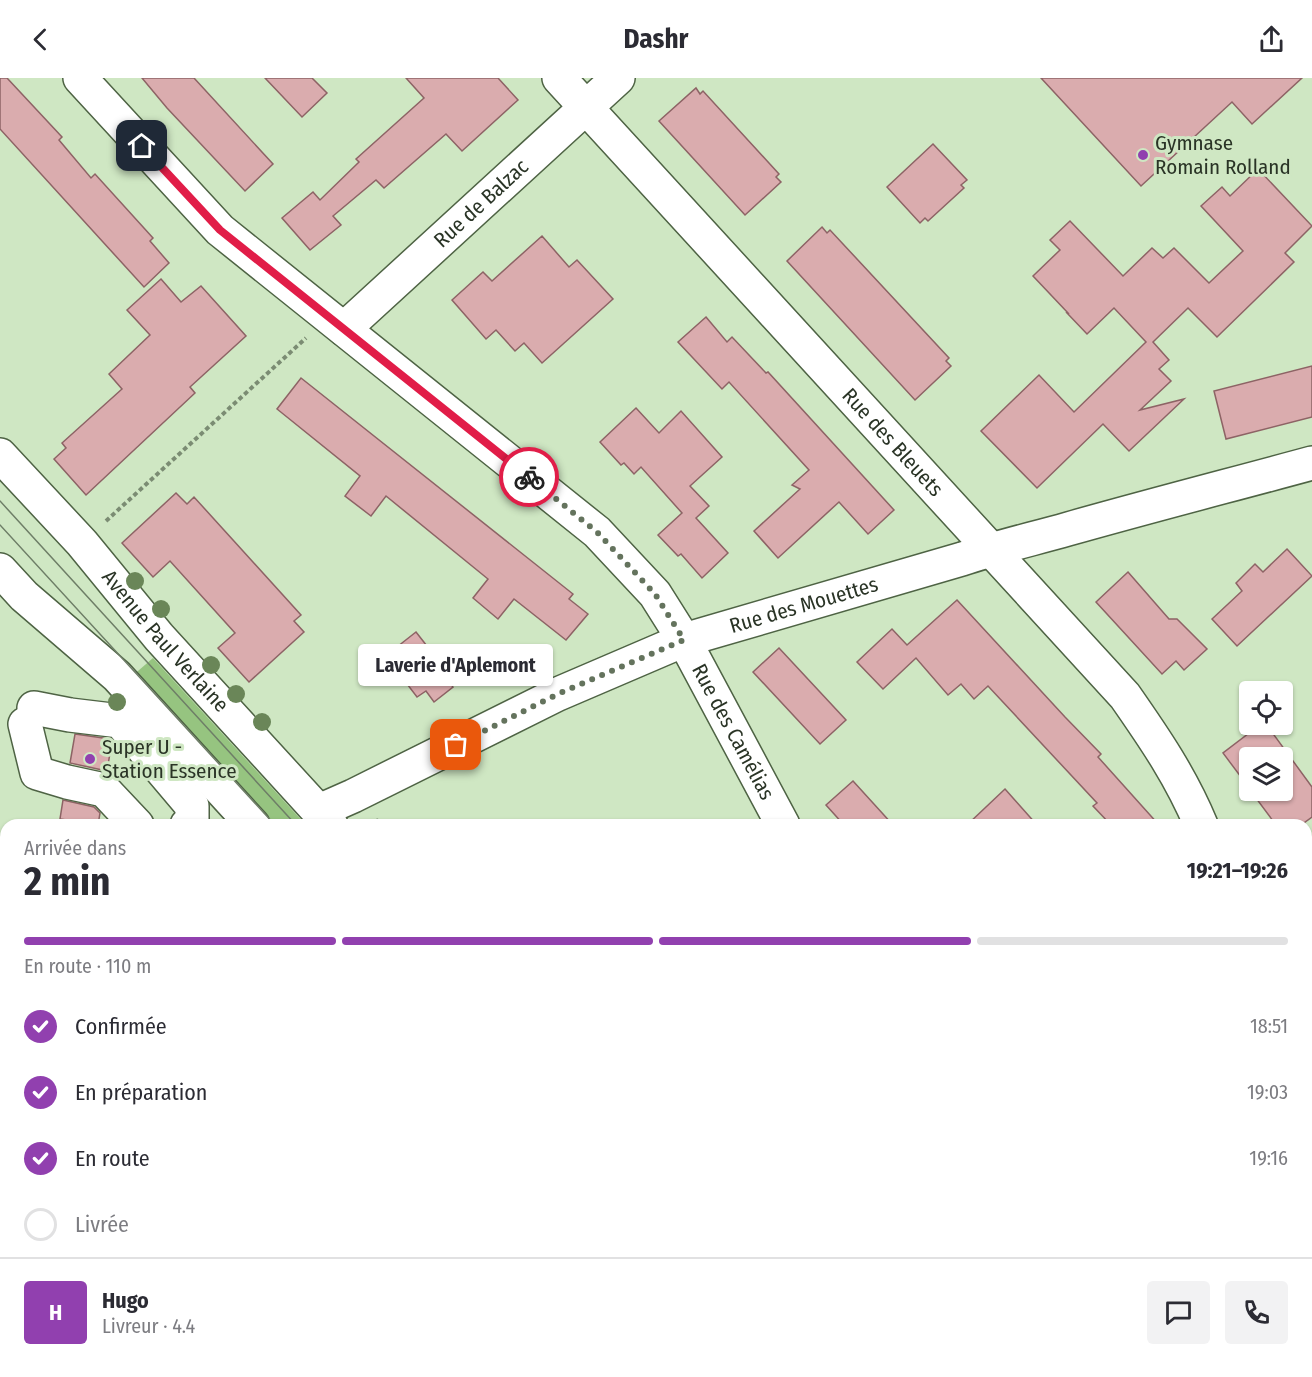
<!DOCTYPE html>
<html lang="fr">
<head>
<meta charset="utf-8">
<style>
  :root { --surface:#fff; --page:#f2f2f3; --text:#2b2b33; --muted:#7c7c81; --line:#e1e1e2; --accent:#9140af }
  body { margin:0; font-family:"Fira Sans Condensed",sans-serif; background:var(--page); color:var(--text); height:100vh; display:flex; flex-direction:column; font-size:22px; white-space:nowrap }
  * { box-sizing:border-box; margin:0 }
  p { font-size:20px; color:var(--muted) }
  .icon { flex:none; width:33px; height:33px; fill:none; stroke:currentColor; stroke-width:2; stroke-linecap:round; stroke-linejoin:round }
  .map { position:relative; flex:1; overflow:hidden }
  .details { position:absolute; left:0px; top:741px; width:1312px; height:558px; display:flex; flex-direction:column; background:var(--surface); border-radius:18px 18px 0 0; box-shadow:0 2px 4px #0004 }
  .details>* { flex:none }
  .buttons { position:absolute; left:1239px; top:603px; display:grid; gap:12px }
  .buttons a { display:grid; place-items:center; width:54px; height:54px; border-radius:6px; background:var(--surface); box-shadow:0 2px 4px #0004; font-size:30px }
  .pin { position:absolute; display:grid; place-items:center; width:51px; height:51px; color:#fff; margin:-26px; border-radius:12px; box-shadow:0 3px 9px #0006 }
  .courier { position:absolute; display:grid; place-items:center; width:60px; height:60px; margin:-30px; border:4px solid #e11d48; border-radius:50%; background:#fff; color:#222; box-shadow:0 2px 8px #0007 }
  .bubble { position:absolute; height:42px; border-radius:6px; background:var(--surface); box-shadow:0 2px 4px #0004; font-size:20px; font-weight:700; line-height:42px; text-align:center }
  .head em { font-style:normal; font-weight:700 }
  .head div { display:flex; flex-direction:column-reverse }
  .head { display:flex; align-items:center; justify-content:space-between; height:102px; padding:0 24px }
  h1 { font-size:39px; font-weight:700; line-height:45px }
  .bar { display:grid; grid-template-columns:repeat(4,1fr); gap:9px 6px; align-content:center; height:72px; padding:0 24px }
  .bar i { height:8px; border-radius:4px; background:var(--line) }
  .bar .on { background:var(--accent) }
  .bar p { grid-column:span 4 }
  .line { display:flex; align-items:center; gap:15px; padding:0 24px; border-top:2px solid var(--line) }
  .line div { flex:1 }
  .round { display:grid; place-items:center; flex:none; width:63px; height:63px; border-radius:6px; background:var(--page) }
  ol { padding:0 24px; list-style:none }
  li { display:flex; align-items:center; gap:18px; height:66px }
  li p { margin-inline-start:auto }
  li .icon { padding:6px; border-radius:50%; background:var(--accent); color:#fff; stroke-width:4 }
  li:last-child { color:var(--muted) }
  li i { width:33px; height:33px; border:3px solid var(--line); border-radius:50% }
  header { display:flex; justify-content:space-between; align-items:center; height:78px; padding:0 24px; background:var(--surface); font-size:27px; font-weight:700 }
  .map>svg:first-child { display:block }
</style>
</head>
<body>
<header><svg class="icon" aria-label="back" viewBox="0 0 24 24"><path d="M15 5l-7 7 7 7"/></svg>Dashr<svg class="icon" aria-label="share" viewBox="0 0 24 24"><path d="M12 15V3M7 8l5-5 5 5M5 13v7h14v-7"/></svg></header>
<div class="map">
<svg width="1312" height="1299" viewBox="0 0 1312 1299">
  <rect width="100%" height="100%" fill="#cfe7c3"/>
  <polygon fill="#96c480" points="153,580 306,747 266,747 131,599"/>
  <g fill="#daacae" stroke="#8d6365" stroke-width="1.5">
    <polygon points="0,0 7,0 62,59 59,62 91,100 95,96 153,160 150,163 169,185 144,209 0,51"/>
    <polygon points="142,0 194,0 273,86 245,113 167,30"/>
    <polygon points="265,0 312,0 327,15 302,39"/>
    <polygon points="406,0 498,0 518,22 462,73 446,56 384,110 376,102 333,138 341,147 310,172 282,140 313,114 320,122 359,84 356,81 424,20"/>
    <polygon points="1041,0 1302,0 1252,46 1232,24 1141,108"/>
    <polygon points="696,10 700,16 703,13 779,96 776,99 781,104 745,137 659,43"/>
    <polygon points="933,66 967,102 961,107 964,110 928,143 925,140 920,145 887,109"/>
    <polygon points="1258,91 1312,148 1285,175 1294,184 1217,259 1188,230 1153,264 1169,282 1159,291 1171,303 1140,332 1184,321 1129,373 1103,346 1037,410 981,353 1039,297 1074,334 1146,264 1114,230 1087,256 1067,235 1068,235 1033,198 1060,172 1050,162 1070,143 1123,198 1152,170 1163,180 1174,170 1209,205 1243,173 1201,128 1222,109 1230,118"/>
    <polygon points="822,149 827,155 830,152 949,280 946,283 951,288 915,322 787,183"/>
    <polygon points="542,158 569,189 577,182 613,221 542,285 524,265 515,273 496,252 486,261 452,222 483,194 492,203"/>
    <polygon points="161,201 181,224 201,208 246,258 190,309 195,315 86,417 54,381 66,370 62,365 122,311 109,296 150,257 127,232"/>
    <polygon points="706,239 727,264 732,259 766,295 768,294 894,432 868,456 839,424 778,480 754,453 800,411 792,407 809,392 729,304 722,311 678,264"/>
    <polygon points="1312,288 1312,339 1226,361 1214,313"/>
    <polygon points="301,300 573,516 569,521 588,536 566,562 514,521 498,541 473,520 488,501 386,418 371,438 345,418 360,398 277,331"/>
    <polygon points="636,330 659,355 681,333 722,379 690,408 709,428 696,440 728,475 702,500 681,476 678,478 658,457 682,435 641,389 634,396 624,385 621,387 600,364"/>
    <polygon points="176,415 187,426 194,419 301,537 294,543 304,554 249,604 218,570 235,555 170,483 153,499 122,465"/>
    <polygon points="1287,471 1312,498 1237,568 1212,541 1242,513 1236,505 1255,486 1263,494"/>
    <polygon points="1128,494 1169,541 1177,541 1207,571 1184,592 1176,583 1162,596 1096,524"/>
    <polygon points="957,522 1065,639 1101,676 1098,679 1159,747 1111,747 1093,728 1097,725 988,608 974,621 961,606 948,617 916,580 883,611 857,584 892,551 907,567"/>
    <polygon points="416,554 448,595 445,598 453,609 434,624 426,613 417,619 391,585 394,583 388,576"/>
    <polygon points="779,570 846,642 820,666 753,594"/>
    <polygon points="1261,646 1266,646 1312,709 1312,739 1301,747 1276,747 1250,712 1282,712 1282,680 1250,680 1250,711 1223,675"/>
    <polygon points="75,656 110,661 112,663 107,693 70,685"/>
    <polygon points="853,703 893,747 844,747 826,727"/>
    <polygon points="1005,711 1037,747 967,747"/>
    <polygon points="63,722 94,729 100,735 98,747 60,741"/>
  </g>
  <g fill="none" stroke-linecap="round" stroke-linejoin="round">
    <g stroke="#4e6344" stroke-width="36">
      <g id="minor">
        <path id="s1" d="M80,0l140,152 377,302 58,62 29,46 99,185"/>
        <path id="s2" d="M559,0l566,618c30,43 56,81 76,129"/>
        <path id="s3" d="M344,251l274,-251"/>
        <path id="s4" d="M0,377l82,88 77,94 172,188"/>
        <polyline points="0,492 24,518 117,598 253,747"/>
        <polyline points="34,630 70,637 120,643 192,728 192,745 187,747"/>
        <polyline points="25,646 37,695 67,704 104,712 137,747"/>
        <path id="s5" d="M319,733l34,-15 205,-102 126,-54 278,-81c35,-12 71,-20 106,-30 81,-23 163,-44 244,-66"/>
        <polyline points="1306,824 1312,824"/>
        <polyline points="0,1070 6,1075"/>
        <polyline points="1306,1196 1312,1196"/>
        <polyline points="0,1234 6,1232"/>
        <polyline points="159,1293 165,1299"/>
        <polyline points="694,1293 698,1299"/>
        <polyline points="755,1293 758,1299"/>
        <polyline points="1076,1293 1079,1299"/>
      </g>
    </g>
    <g stroke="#7b8c73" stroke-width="4" stroke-dasharray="4.5 3" stroke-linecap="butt">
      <polyline points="106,443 306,260"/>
      <polyline points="376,742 387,747"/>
      <polyline points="0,847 6,852"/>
      <polyline points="376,1293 381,1299"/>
      <polyline points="544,1293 559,1299"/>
    </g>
    <use href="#minor" stroke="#fff" stroke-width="33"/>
    <g stroke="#6e7e67" stroke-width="1.5">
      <polyline points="0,423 296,747"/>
      <polyline points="0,447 275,747"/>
      <polyline points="716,1293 719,1299"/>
      <polyline points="732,1293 736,1299"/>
    </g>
  </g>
  <g fill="#6a8658">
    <circle cx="135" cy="503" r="9"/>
    <circle cx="161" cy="531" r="9"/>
    <circle cx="211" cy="587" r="9"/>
    <circle cx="236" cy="616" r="9"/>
    <circle cx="117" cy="624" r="9"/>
    <circle cx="262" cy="644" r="9"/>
  </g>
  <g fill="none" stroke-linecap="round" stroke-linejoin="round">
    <polyline stroke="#64735d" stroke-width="6" stroke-dasharray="0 10.8" points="456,667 558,616 684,562 655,516 597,454 529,399"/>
    <polyline stroke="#e11d48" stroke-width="8" points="142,68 220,152 529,399"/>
  </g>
  <g fill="#9140af" stroke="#cfe7c3" stroke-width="2">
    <circle cx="1143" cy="77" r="6"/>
    <circle cx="90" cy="681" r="6"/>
  </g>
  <g text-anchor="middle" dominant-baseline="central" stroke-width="6" stroke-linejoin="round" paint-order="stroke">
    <g font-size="21" fill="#2a3426" stroke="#cfe7c3" text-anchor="start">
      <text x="1155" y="65">Gymnase<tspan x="1155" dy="24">Romain Rolland</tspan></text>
      <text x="102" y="669">Super U -<tspan x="102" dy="24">Station Essence</tspan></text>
    </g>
    <g font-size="21" fill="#2a3426" stroke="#cfe7c3">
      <text stroke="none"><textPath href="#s3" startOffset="186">Rue de Balzac</textPath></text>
      <text stroke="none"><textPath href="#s2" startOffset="494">Rue des Bleuets</textPath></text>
      <text stroke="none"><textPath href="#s5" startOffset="528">Rue des Mouettes</textPath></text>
      <text stroke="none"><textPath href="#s4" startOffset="249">Avenue Paul Verlaine</textPath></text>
      <text stroke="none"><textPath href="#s1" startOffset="933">Rue des Camélias</textPath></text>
    </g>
  </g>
</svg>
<div class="buttons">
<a><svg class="icon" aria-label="locate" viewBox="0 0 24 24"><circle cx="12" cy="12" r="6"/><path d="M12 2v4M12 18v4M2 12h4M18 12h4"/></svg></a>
<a><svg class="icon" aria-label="layers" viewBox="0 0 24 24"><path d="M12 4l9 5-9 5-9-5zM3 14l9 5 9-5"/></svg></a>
</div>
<div class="pin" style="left:456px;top:667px;background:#ea580c"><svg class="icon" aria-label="bag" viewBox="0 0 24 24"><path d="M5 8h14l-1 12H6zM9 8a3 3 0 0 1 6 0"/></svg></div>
<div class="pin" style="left:142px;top:68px;background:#1f2937"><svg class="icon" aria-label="home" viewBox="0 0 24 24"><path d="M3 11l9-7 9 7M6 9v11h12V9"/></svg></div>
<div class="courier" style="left:529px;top:399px"><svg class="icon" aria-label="bike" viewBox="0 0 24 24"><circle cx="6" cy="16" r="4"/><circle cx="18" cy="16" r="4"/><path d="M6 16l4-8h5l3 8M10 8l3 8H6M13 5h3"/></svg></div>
<div class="bubble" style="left:358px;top:566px;width:195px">Laverie d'Aplemont</div>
<section class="details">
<div class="head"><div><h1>2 min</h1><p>Arrivée dans</p></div><em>19:21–19:26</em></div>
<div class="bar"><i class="on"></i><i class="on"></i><i class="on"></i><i></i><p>En route · 110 m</p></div>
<ol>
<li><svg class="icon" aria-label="check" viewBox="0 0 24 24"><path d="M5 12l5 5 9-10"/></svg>Confirmée<p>18:51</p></li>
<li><svg class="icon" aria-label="check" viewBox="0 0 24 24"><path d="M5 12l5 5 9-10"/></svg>En préparation<p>19:03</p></li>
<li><svg class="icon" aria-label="check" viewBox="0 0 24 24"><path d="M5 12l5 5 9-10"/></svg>En route<p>19:16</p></li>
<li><i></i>Livrée</li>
</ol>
<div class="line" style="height:108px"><b class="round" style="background:var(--accent);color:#fff">H</b><div><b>Hugo</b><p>Livreur · 4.4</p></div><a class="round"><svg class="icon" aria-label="chat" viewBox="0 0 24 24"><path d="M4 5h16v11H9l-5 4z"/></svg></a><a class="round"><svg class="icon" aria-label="phone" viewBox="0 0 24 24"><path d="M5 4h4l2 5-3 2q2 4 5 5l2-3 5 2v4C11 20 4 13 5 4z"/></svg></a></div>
</section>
</div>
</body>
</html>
